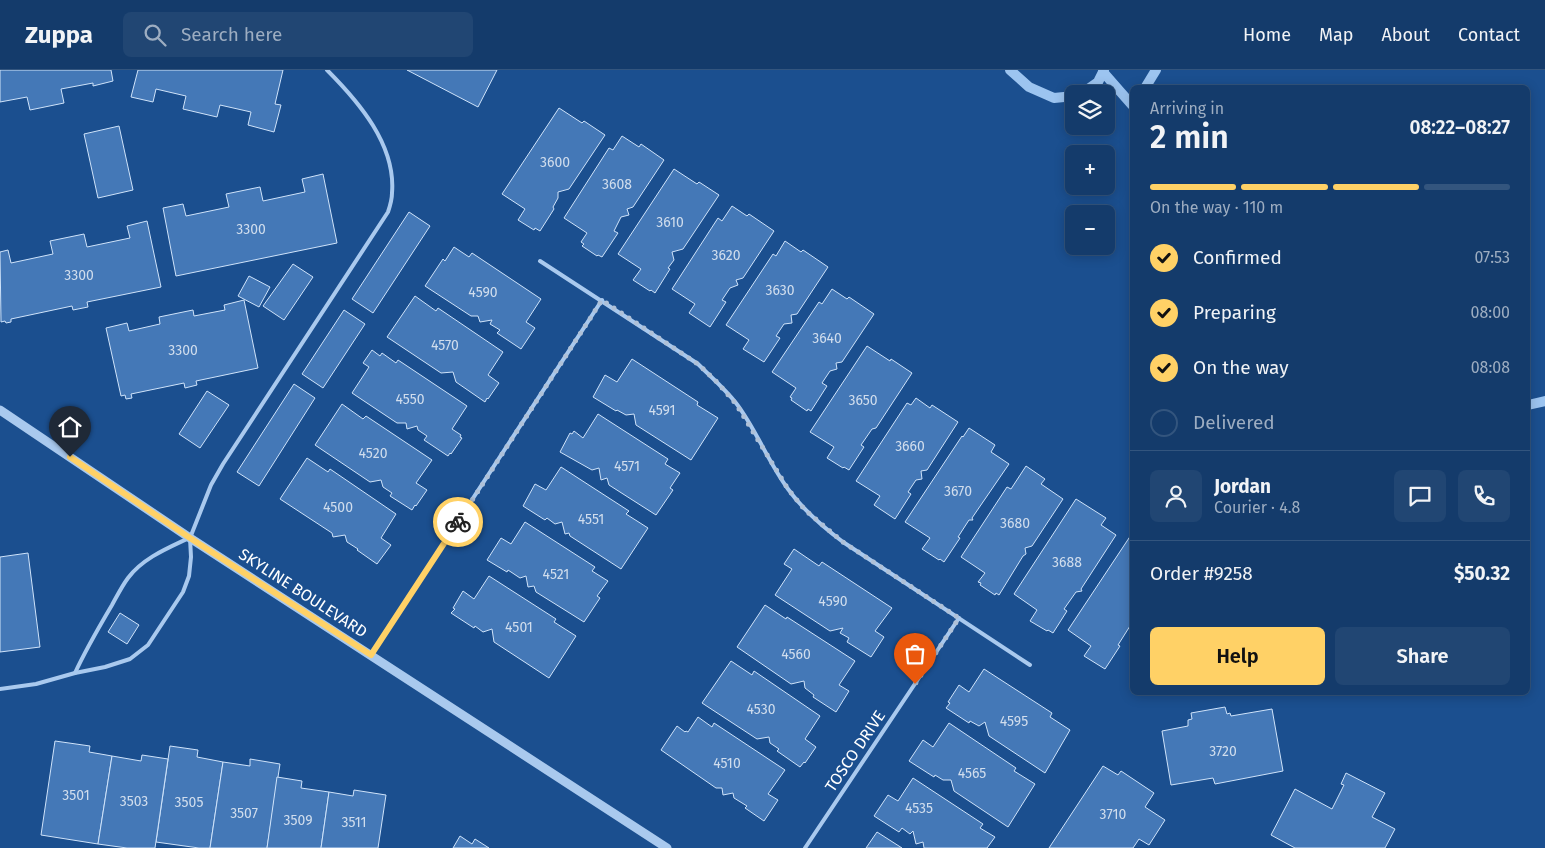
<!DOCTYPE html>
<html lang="en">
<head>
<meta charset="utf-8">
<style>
  :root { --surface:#143b6b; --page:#214673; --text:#f1f3f6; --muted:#9dadc1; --line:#33557e; --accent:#ffd166 }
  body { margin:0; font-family:"Fira Sans",sans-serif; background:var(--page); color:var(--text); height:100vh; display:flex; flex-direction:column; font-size:19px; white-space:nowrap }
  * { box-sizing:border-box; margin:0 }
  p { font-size:16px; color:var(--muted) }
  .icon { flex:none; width:28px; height:28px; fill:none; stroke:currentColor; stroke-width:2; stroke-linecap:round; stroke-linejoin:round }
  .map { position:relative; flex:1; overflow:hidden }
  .details { position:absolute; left:1130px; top:15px; width:400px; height:610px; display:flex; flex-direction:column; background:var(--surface); border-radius:8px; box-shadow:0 2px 12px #0003,0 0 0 1px var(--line) }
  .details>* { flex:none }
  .fabs { position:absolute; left:1065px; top:15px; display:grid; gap:10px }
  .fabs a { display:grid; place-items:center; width:50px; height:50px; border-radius:8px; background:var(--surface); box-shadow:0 2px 12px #0003,0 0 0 1px var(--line); font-size:25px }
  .pin { position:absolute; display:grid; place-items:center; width:42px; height:42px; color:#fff; margin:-51px -21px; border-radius:50% 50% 50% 0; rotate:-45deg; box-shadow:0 0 5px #0007 }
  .pin .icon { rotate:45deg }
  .courier { position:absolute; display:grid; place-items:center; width:50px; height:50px; margin:-25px; border:4px solid #ffd166; border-radius:50%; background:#fff; color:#222; box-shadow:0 1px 6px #0007 }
  .headline em { font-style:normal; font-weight:600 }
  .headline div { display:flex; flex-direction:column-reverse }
  .headline { display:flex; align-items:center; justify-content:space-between; height:85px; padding:0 20px }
  h1 { font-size:32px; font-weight:600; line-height:38px }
  .bar { display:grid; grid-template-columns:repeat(4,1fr); gap:8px 5px; align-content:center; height:60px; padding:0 20px }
  .bar i { height:6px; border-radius:4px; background:var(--line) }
  .bar .selected { background:var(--accent) }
  .bar p { grid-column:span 4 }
  .line { display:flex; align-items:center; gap:12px; padding:0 20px; border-top:1px solid var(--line) }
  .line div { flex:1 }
  .round { display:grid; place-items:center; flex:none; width:52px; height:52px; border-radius:8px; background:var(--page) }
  ol { padding:0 20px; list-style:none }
  li { display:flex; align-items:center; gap:15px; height:55px }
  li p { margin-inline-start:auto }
  li .icon { padding:5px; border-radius:50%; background:var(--accent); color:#111; stroke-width:4 }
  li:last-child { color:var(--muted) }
  li i { width:28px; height:28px; border:2px solid var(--line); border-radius:50% }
  .cta { display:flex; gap:10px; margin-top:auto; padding:10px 20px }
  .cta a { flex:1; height:58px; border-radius:8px; background:var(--accent); color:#111; font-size:20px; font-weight:600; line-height:58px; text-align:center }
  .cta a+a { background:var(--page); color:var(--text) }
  header { display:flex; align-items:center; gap:30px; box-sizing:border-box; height:70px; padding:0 25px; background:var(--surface); border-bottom:1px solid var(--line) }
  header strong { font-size:24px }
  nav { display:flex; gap:28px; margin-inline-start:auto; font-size:18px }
  .search { width:350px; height:45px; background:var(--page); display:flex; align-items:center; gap:12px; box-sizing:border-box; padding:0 18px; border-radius:8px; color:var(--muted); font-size:19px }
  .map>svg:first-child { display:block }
</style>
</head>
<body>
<header>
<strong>Zuppa</strong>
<div class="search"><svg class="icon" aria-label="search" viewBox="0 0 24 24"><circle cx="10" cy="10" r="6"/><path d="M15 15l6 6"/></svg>Search here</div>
<nav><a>Home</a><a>Map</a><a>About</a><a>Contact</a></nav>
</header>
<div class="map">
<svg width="1545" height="778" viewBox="0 0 1545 778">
  <rect width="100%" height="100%" fill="#1b4f8f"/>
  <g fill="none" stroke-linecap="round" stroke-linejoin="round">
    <g stroke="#9cc4f0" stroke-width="10">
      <polyline points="1010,0 1029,17 1054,28 1074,26"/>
      <polyline points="1103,2 1132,35"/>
      <polyline points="1145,18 1156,0"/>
      <polyline points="1081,24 1098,12 1104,0"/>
      <polyline points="1528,335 1545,331"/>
    </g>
  </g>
  <g fill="#4478b7" stroke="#cfe3fa">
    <polygon points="0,0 111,0 113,11 93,16 93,13 61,19 64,33 30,40 27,27 0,32"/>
    <polygon points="138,0 283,0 275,34 281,35 274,62 248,55 251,42 220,35 217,47 183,39 186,26 156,19 153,32 131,27"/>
    <polygon points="407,0 497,0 478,37"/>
    <polygon points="559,38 582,53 584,51 605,65 569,119 558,122 558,128 553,137 554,139 540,161 535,158 534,160 518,150 525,139 502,124"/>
    <polygon points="119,56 133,120 98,128 84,64"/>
    <polygon points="622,66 639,77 641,74 664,90 633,137 627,139 629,145 621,147 614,161 618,163 602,187 598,185 597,186 582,176 584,174 581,172 587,163 564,148 609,78 613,80"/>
    <polygon points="674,99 697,114 699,112 719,125 683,179 672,182 674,190 668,198 670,199 655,223 651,220 650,221 633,210 641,199 618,184"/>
    <polygon points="323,104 337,173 176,206 163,138 183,134 186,146 229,137 226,124 260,117 263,131 305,122 302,109"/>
    <polygon points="732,136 747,146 749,144 774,161 743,208 736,210 738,215 730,218 722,230 726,232 710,257 689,243 695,234 672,219 718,148 722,151"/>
    <polygon points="409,142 430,156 373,243 352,229"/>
    <polygon points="147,151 161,217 87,232 88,237 73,240 72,236 11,249 11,252 6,253 5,251 1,252 0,182 8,180 11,193 53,184 50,171 84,164 87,177 130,168 127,156"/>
    <polygon points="785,171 801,182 803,180 828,197 797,244 791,245 792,253 784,254 776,266 780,268 764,292 743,279 749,270 726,255 773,184 776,186"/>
    <polygon points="454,177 469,187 472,183 541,229 526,252 535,258 521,279 497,263 500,260 490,254 492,250 480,252 478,246 471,246 425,216 443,189 445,191"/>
    <polygon points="293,194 313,207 284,250 263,236"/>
    <polygon points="249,206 270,217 259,237 238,226"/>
    <polygon points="832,219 847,229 849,227 874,244 842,292 836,293 837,299 830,301 822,313 827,316 811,341 808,339 807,341 791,330 792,328 790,327 796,318 772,302 819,232 822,234"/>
    <polygon points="415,226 436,241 438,238 503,282 488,305 499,313 488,329 487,328 485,332 456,312 453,302 441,303 387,267"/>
    <polygon points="244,230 258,298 196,311 197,315 185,318 184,313 131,324 132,328 126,329 125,325 121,326 106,258 127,253 129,261 160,254 159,247 193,240 194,246 225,240 224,235"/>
    <polygon points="344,240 365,254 323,318 302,304"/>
    <polygon points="867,276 890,291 891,289 912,303 876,358 872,359 861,375 864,377 849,400 844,397 843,398 827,388 834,377 810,362"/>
    <polygon points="372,280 380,286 382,283 396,293 398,290 467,336 452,359 461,365 460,367 462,368 451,384 450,383 448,386 424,370 427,366 418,360 417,356 407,359 406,353 397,353 352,323 369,297 363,293"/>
    <polygon points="632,289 698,332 697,335 718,348 691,390 636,355 634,344 626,345 617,340 616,341 593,327 605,305 617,312"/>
    <polygon points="294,314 315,328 259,416 237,402"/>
    <polygon points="207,321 229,335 200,378 179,364"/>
    <polygon points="916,328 930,338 932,335 958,352 927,400 921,401 922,409 916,410 908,422 911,424 895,449 874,435 880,426 856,411 907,333 911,335"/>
    <polygon points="342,334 363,349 366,346 432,390 416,413 427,420 416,436 415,435 412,440 390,426 392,423 383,417 381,410 370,412 315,375"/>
    <polygon points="598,344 668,389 665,394 680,403 670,418 673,420 656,445 609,415 607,408 601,410 599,398 592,400 560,382 570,363 572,364 574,361 583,368"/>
    <polygon points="969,358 995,375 991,382 1009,394 972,448 973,450 969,450 958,467 960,468 944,492 940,489 939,490 922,479 930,468 905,452 962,366 963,367"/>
    <polygon points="307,388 328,402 330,399 396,444 381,468 391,475 377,494 357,480 358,479 347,472 345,465 333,467 332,463 280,429"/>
    <polygon points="1026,396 1045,409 1041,414 1063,429 1032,476 1025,478 1026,484 1023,486 999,525 996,523 995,525 980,515 981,513 978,512 985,503 961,487 1007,417 1011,419"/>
    <polygon points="561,397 629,441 626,444 648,458 621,499 570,466 569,463 565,464 562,452 555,454 547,448 545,450 523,436 535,414 546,420"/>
    <polygon points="1076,429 1106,448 1101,455 1116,465 1081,519 1082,521 1076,522 1064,539 1067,541 1053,563 1048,560 1047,561 1030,551 1037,540 1014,524"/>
    <polygon points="525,452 595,497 592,501 608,511 597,526 600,528 584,552 536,522 534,516 528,517 526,506 520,508 508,500 507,502 487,490 501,468 511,474"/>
    <polygon points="1131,465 1132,466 1132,556 1130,556 1118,575 1120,576 1105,599 1084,586 1091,576 1068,560"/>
    <polygon points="794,479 819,496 822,492 892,538 875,561 884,567 871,587 847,572 849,568 840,563 843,558 830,561 775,525 792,499 784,494"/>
    <polygon points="28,483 40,577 0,582 0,487"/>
    <polygon points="489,506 556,549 554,552 576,566 549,608 494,572 492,559 483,562 475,556 474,558 451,543 455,539 453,538 463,521 474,529"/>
    <polygon points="765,535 786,549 787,547 855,591 839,615 849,621 836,642 813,627 814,625 805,618 804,611 791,614 737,577"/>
    <polygon points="120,543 139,555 127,574 108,562"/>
    <polygon points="731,591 752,605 754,601 820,646 805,669 816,677 805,693 804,692 800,697 777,681 779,679 770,673 769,667 757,669 702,633"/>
    <polygon points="984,599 1052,643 1050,647 1070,660 1045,703 989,666 985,652 979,656 970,651 969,653 946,638 950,633 948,632 959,615 969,622"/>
    <polygon points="1225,637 1227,644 1230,643 1231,646 1272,639 1283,701 1215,714 1213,708 1171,715 1162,661 1188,656 1188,650 1192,649 1191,643"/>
    <polygon points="698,647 712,657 714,653 785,700 768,724 778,730 764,751 745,738 747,736 734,728 733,723 723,725 722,718 716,718 661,680 677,656 685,662 686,661 688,662"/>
    <polygon points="949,653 1016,698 1014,701 1035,714 1008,757 954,721 951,710 943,710 935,705 934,707 909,691 923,670 933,677"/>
    <polygon points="55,671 90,676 89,682 112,686 98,774 41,765"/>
    <polygon points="170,676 198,680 197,687 223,692 210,778 199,778 156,772"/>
    <polygon points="142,685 168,689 155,778 127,778 98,774 112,686 141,691"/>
    <polygon points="250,689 280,694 267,778 210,778 223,692 250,696"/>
    <polygon points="1103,696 1118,705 1121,701 1154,723 1145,737 1165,750 1149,775 1139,769 1133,778 1049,778"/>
    <polygon points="1346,703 1385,723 1372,747 1395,759 1385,778 1295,778 1271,765 1295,719 1332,739 1344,715 1341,714"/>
    <polygon points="277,707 302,711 301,718 329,722 321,778 267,778"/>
    <polygon points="913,708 983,754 980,758 995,767 987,778 924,778 923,772 916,774 913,761 910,764 902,758 899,762 874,746 888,725 898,731"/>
    <polygon points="354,720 386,725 378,778 321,778 329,722 353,726"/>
    <polygon points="877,762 902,778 866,778"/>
    <polygon points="460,766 472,774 475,769 489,778 453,778"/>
  </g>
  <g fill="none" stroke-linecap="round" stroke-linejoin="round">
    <g stroke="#a9c9ee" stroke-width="4">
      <path d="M540,191l158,103c13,13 27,25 38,39 20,26 32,59 52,86 15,21 35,38 55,53l187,123"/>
      <polyline points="371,585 602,230"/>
      <path d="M75,603c11,-24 24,-46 37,-68 5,-9 10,-19 16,-27 15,-20 40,-30 61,-40"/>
      <path d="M0,619l36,-5 39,-11 30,-6 25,-8 18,-14 35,-53 6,-16 2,-19 -1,-19 21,-53 12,-21 165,-252c2,-6 4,-12 4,-19 4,-48 -33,-91 -65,-123"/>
      <polyline points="805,778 959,548"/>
    </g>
    <polyline stroke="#a9c9ee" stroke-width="9" points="0,340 190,468 667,778"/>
  </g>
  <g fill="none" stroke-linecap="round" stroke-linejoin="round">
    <polyline stroke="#afc1d8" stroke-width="5" stroke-dasharray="0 9" points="458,452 602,230 698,294 718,313 736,334 788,419 805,440 843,472 959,548 915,614"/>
    <polyline stroke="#ffd166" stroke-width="6" points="70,387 190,468 371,585 458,452"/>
  </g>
  <g text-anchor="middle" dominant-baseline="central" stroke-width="4" stroke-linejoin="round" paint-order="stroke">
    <g font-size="14" fill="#d0dded">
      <text x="555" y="92">3600</text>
      <text x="617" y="114">3608</text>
      <text x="670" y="152">3610</text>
      <text x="251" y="159">3300</text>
      <text x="726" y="185">3620</text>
      <text x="79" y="205">3300</text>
      <text x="780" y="220">3630</text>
      <text x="483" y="222">4590</text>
      <text x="827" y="268">3640</text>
      <text x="445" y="275">4570</text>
      <text x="183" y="280">3300</text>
      <text x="410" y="329">4550</text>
      <text x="863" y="330">3650</text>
      <text x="662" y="340">4591</text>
      <text x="910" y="376">3660</text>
      <text x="373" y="383">4520</text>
      <text x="627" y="396">4571</text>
      <text x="958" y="421">3670</text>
      <text x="338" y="437">4500</text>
      <text x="591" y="449">4551</text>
      <text x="1015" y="453">3680</text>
      <text x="1067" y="492">3688</text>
      <text x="556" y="504">4521</text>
      <text x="833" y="531">4590</text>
      <text x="519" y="557">4501</text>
      <text x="796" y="584">4560</text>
      <text x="761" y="639">4530</text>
      <text x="1014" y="651">4595</text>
      <text x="1223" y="681">3720</text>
      <text x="727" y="693">4510</text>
      <text x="972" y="703">4565</text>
      <text x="76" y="725">3501</text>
      <text x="134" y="731">3503</text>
      <text x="189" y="732">3505</text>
      <text x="919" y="738">4535</text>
      <text x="244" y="743">3507</text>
      <text x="1113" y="744">3710</text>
      <text x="298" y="750">3509</text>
      <text x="354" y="752">3511</text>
    </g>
    <g font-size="16" fill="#fff" stroke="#1b4f8f">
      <text transform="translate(303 523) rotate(33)">SKYLINE BOULEVARD</text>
      <text transform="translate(855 681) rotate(-56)">TOSCO DRIVE</text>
    </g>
  </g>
</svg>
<div class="fabs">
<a><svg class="icon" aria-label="layers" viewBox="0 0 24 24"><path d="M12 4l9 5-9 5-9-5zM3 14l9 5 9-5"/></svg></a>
<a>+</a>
<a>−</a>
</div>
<div class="pin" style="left:915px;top:614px;background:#ea580c"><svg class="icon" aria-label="bag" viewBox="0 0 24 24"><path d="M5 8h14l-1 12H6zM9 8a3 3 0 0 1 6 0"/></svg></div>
<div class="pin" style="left:70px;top:387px;background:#1f2937"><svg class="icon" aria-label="home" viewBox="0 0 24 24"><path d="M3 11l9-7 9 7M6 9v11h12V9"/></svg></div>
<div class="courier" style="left:458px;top:452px"><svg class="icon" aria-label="bike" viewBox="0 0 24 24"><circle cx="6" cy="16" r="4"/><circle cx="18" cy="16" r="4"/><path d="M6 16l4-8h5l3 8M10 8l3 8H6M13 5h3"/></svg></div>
<section class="details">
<div class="headline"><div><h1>2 min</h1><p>Arriving in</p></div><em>08:22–08:27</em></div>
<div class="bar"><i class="selected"></i><i class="selected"></i><i class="selected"></i><i></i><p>On the way · 110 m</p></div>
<ol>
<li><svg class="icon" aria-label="check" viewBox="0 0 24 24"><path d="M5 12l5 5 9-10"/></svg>Confirmed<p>07:53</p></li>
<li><svg class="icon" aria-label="check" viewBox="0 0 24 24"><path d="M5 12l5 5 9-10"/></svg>Preparing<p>08:00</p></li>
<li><svg class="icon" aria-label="check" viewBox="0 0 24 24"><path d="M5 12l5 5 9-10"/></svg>On the way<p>08:08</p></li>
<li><i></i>Delivered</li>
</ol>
<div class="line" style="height:90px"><a class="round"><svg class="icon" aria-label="person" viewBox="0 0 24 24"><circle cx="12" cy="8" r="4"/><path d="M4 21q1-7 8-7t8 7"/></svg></a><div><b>Jordan</b><p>Courier · 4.8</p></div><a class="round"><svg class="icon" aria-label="chat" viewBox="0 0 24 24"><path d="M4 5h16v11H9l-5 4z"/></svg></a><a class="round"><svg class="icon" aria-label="phone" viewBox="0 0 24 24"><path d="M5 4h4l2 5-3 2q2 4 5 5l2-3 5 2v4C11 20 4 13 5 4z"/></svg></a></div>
<div class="line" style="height:65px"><div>Order #9258</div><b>$50.32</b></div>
<div class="cta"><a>Help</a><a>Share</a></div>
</section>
</div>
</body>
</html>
